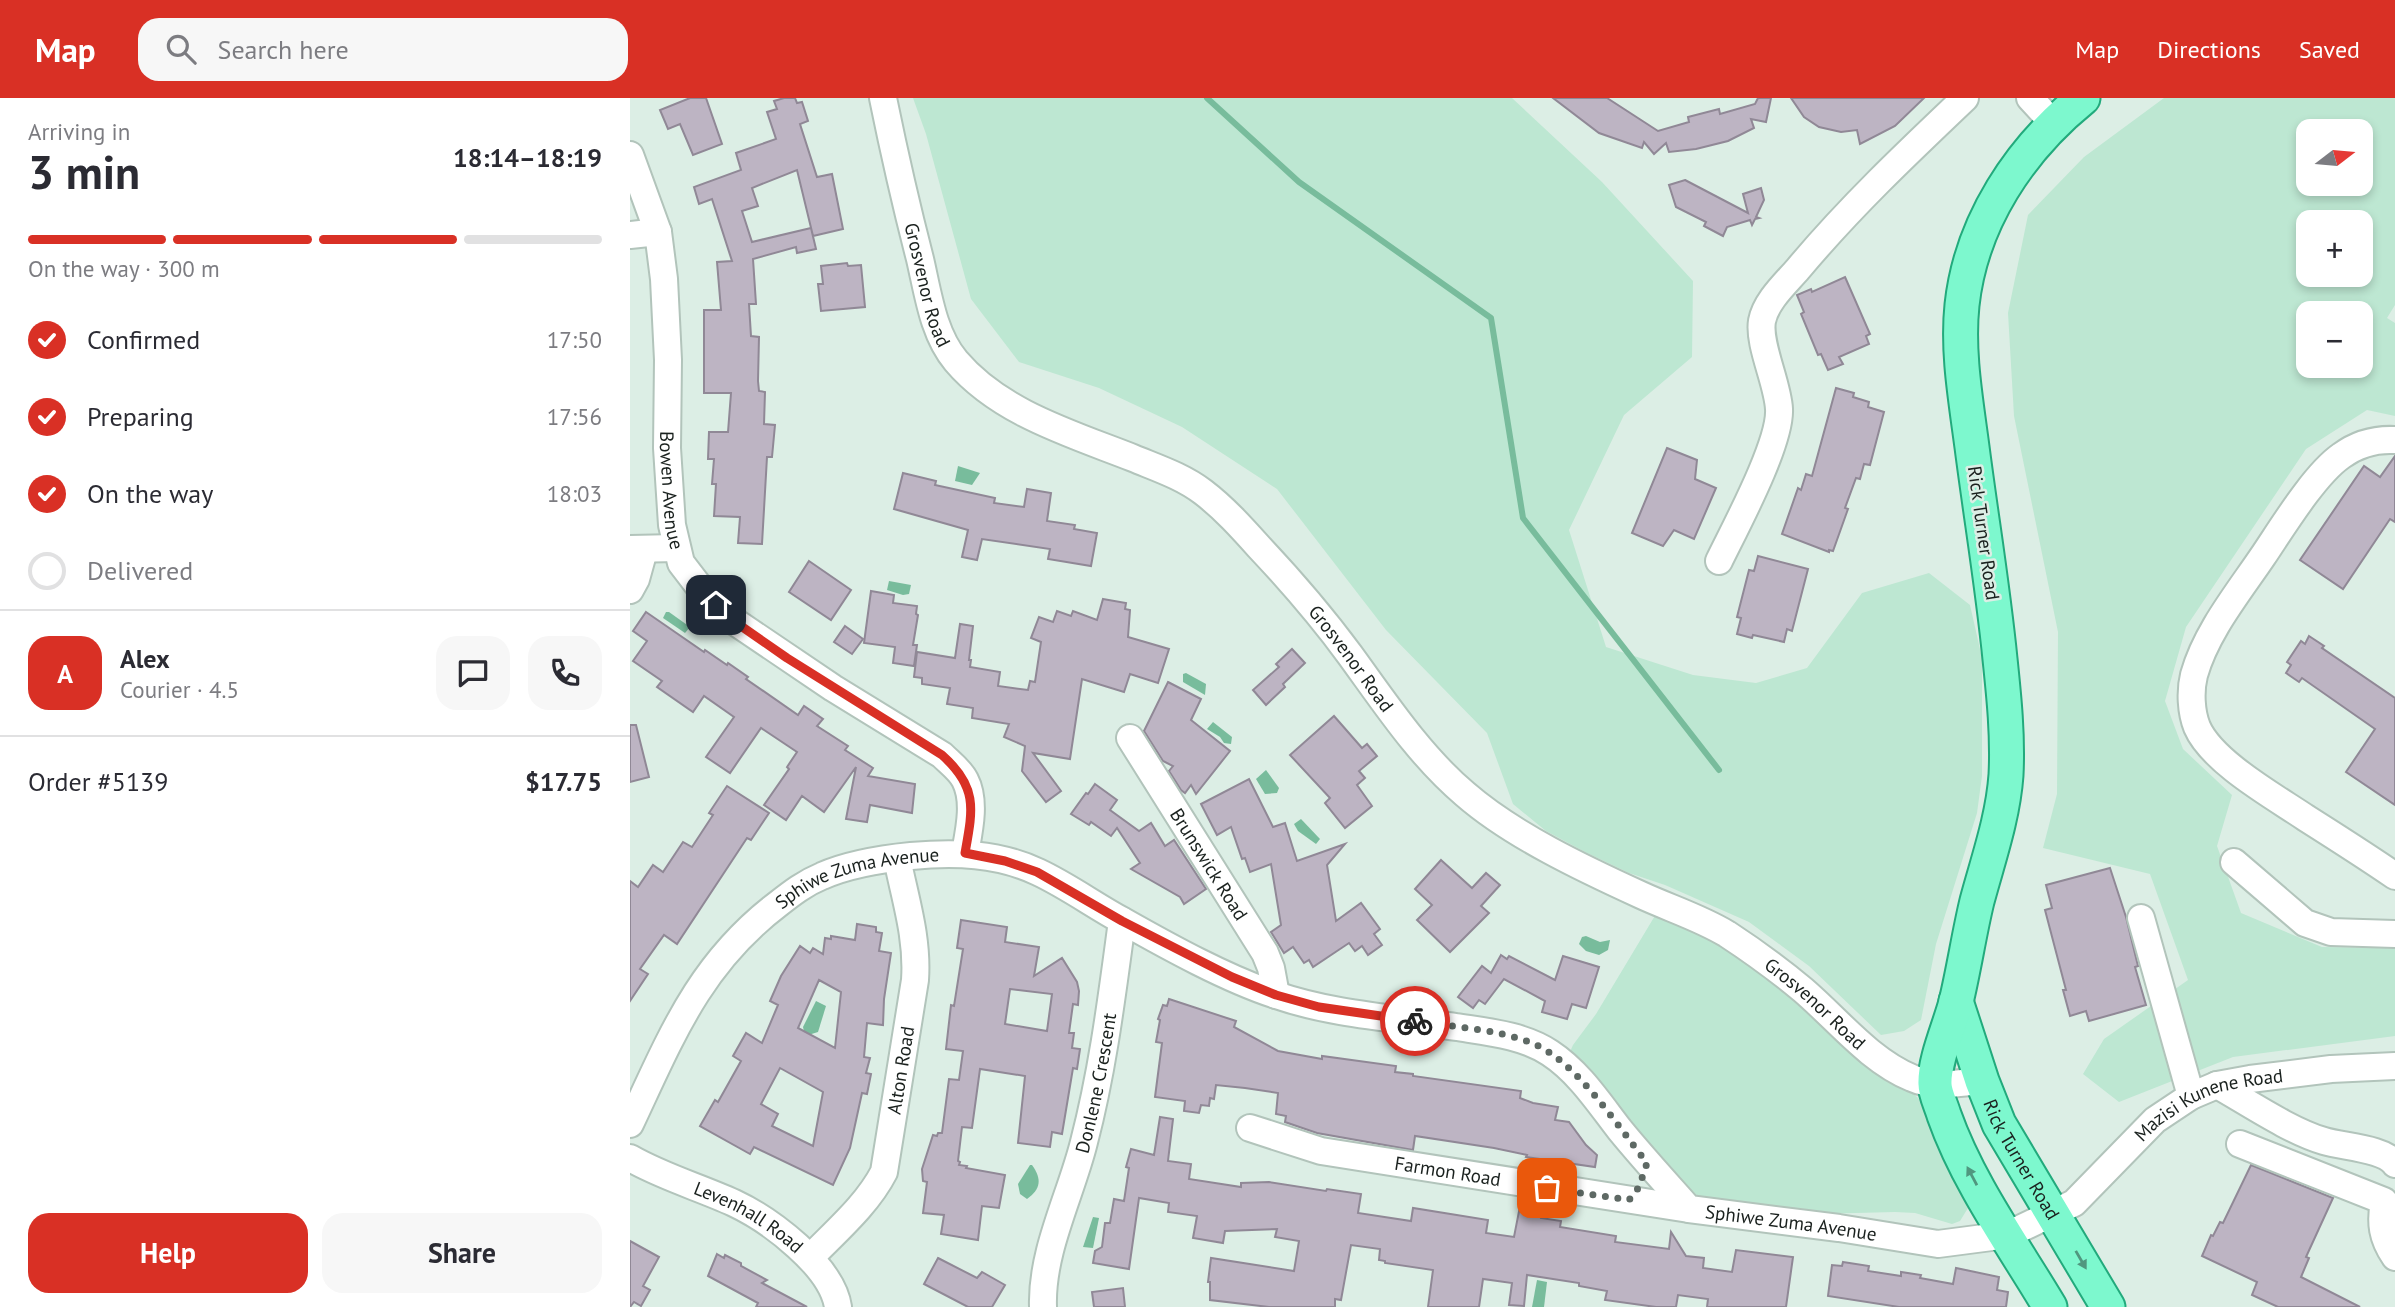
<!DOCTYPE html>
<html lang="en">
<head>
<meta charset="utf-8">
<style>
  :root { --surface:#fff; --page:#f7f7f7; --text:#2b2b33; --muted:#7c7c81; --line:#e1e1e2; --accent:#d93025 }
  body { margin:0; font-family:"PT Sans",sans-serif; background:var(--page); color:var(--text); height:100vh; display:flex; flex-direction:column; font-size:26px; white-space:nowrap }
  * { box-sizing:border-box; margin:0 }
  p { font-size:23px; color:var(--muted) }
  .icon { flex:none; width:38px; height:38px; fill:none; stroke:currentColor; stroke-width:2; stroke-linecap:round; stroke-linejoin:round }
  .map { position:relative; flex:1; overflow:hidden }
  .panel { display:flex; flex-direction:column; background:var(--surface); width:630px }
  .panel>* { flex:none }
  .needle { width:46px; rotate:74deg }
  .buttons { position:absolute; left:1666px; top:21px; display:grid; gap:14px }
  .buttons a { display:grid; place-items:center; width:77px; height:77px; border-radius:14px; background:var(--surface); box-shadow:0 4px 10px #0003; font-size:35px }
  .pin { position:absolute; display:grid; place-items:center; width:60px; height:60px; color:#fff; margin:-30px; border-radius:14px; box-shadow:0 4px 10px #0006 }
  .courier { position:absolute; display:grid; place-items:center; width:70px; height:70px; margin:-35px; border:5px solid #d93025; border-radius:50%; background:#fff; color:#222; box-shadow:0 2px 9px #0007 }
  .headline em { font-style:normal; font-weight:600 }
  .headline div { display:flex; flex-direction:column-reverse }
  .headline { display:flex; align-items:center; justify-content:space-between; height:119px; padding:0 28px }
  h1 { font-size:46px; font-weight:600; line-height:52px }
  .bar { display:grid; grid-template-columns:repeat(4,1fr); gap:10px 7px; align-content:center; height:84px; padding:0 28px }
  .bar i { height:9px; border-radius:5px; background:var(--line) }
  .bar .on { background:var(--accent) }
  .bar p { grid-column:span 4 }
  .line { display:flex; align-items:center; gap:18px; padding:0 28px; border-top:2px solid var(--line) }
  .line div { flex:1 }
  .round { display:grid; place-items:center; flex:none; width:74px; height:74px; border-radius:21px; background:var(--page) }
  ol { padding:0 28px; list-style:none }
  li { display:flex; align-items:center; gap:21px; height:77px }
  li p { margin-inline-start:auto }
  li .icon { padding:7px; border-radius:50%; background:var(--accent); color:#fff; stroke-width:4 }
  li:last-child { color:var(--muted) }
  li i { width:38px; height:38px; border:4px solid var(--line); border-radius:50% }
  .button { display:flex; gap:14px; margin-top:auto; padding:14px 28px }
  .button a { flex:1; height:80px; border-radius:21px; background:var(--accent); color:#fff; font-size:28px; font-weight:600; line-height:80px; text-align:center }
  .button a+a { background:var(--page); color:var(--text) }
  header { display:flex; align-items:center; gap:42px; box-sizing:border-box; height:98px; padding:0 35px; background:var(--accent); color:#fff }
  header strong { font-size:33px }
  nav { display:flex; gap:38px; margin-inline-start:auto; font-size:24px }
  .search { width:490px; height:63px; background:var(--page); display:flex; align-items:center; gap:18px; box-sizing:border-box; padding:0 24px; border-radius:21px; color:var(--muted); font-size:26px }
  main { display:flex; flex:1; min-height:0 }
  .map>svg:first-child { display:block }
</style>
</head>
<body>
<header>
<strong>Map</strong>
<div class="search"><svg class="icon" aria-label="search" viewBox="0 0 24 24"><circle cx="10" cy="10" r="6"/><path d="M15 15l6 6"/></svg>Search here</div>
<nav><a>Map</a><a>Directions</a><a>Saved</a></nav>
</header>
<main>
<section class="panel">
<div class="headline"><div><h1>3 min</h1><p>Arriving in</p></div><em>18:14–18:19</em></div>
<div class="bar"><i class="on"></i><i class="on"></i><i class="on"></i><i></i><p>On the way · 300 m</p></div>
<ol>
<li><svg class="icon" aria-label="check" viewBox="0 0 24 24"><path d="M5 12l5 5 9-10"/></svg>Confirmed<p>17:50</p></li>
<li><svg class="icon" aria-label="check" viewBox="0 0 24 24"><path d="M5 12l5 5 9-10"/></svg>Preparing<p>17:56</p></li>
<li><svg class="icon" aria-label="check" viewBox="0 0 24 24"><path d="M5 12l5 5 9-10"/></svg>On the way<p>18:03</p></li>
<li><i></i>Delivered</li>
</ol>
<div class="line" style="height:126px"><b class="round" style="background:var(--accent);color:#fff">A</b><div><b>Alex</b><p>Courier · 4.5</p></div><a class="round"><svg class="icon" aria-label="chat" viewBox="0 0 24 24"><path d="M4 5h16v11H9l-5 4z"/></svg></a><a class="round"><svg class="icon" aria-label="phone" viewBox="0 0 24 24"><path d="M5 4h4l2 5-3 2q2 4 5 5l2-3 5 2v4C11 20 4 13 5 4z"/></svg></a></div>
<div class="line" style="height:91px"><div>Order #5139</div><b>$17.75</b></div>
<div class="button"><a>Help</a><a>Share</a></div>
</section>
<div class="map">
<svg width="1765" height="1209" viewBox="0 0 1765 1209">
  <rect width="100%" height="100%" fill="#dceee5"/>
  <g fill="#bde7d2" fill-rule="evenodd">
    <polygon points="283,0 882,0 972,84 1063,183 1062,259 994,317 939,432 976,549 1063,577 1126,585 1177,570 1232,495 1299,475 1340,507 1352,560 1352,678 1347,715 1306,846 1291,922 1274,933 1251,937 1179,868 1119,824 1035,787 999,775 955,754 916,733 883,706 857,635 756,532 647,391 552,329 469,290 389,264 341,201 296,36"/>
    <path d="M1534,0h231v207l-8,13 8,5v93l-28,-6 -61,39 -120,178 -21,74 18,48 49,46 -15,51 24,67 81,34 73,1v88l-162,21 -114,45 -36,-28 21,-35 84,-59 -38,-106 -107,-26 14,-54 1,-162 -44,-216 -6,-103 20,-98 56,-58zM1678,33h53v53h-53zM1678,124h53v53h-53zM1678,215h53v53h-53z"/>
    <polygon points="1026,816 1049,824 1114,857 1284,996 1300,1012 1337,1100 1338,1110 1330,1123 1322,1126 1285,1115 1265,1114 1186,1116 1072,1102 1019,1053 939,956 943,947 966,916"/>
  </g>
  <g fill="#78bc9c">
    <polygon points="328,368 350,375 342,387 325,383"/>
    <polygon points="259,483 281,487 279,496 273,497 257,492"/>
    <polygon points="36,514 39,514 60,529 55,535 33,520"/>
    <polygon points="556,575 576,586 575,597 553,584 553,576"/>
    <polygon points="583,624 602,639 601,646 594,645 590,639 577,631"/>
    <polygon points="636,672 649,690 647,695 635,696 626,681"/>
    <polygon points="671,721 690,741 686,746 668,733 664,726"/>
    <polygon points="956,838 970,844 980,842 978,852 969,857 956,853 949,846 952,839"/>
    <polygon points="186,903 196,908 188,934 175,938 173,929"/>
    <path d="M400,1067h2c10,14 9,24 -5,34l-7,-5 -2,-10z"/>
    <polygon points="463,1119 469,1120 463,1150 453,1149"/>
    <polygon points="907,1182 917,1184 914,1209 902,1209"/>
  </g>
  <g fill="none" stroke-linecap="round" stroke-linejoin="round">
    <polyline stroke="#78bc9c" stroke-width="6" points="577,0 669,84 861,220 893,420 1089,672"/>
  </g>
  <g fill="#bdb4c3" stroke="#908896" stroke-width="2" fill-rule="evenodd">
    <polygon points="60,0 76,0 92,46 63,57 50,26 38,31 30,12"/>
    <polygon points="154,0 165,0 167,5 172,4 178,23 170,26 187,79 202,76 213,131 183,138 167,72 122,90 128,108 112,113 122,144 181,130 186,151 167,155 166,149 123,161 126,206 119,206 121,238 129,239 128,283 129,293 135,294 134,326 145,327 142,359 137,359 132,446 108,445 110,419 84,418 86,386 82,386 84,361 78,361 79,334 98,334 101,295 74,295 74,212 91,212 87,164 102,163 82,101 69,106 64,89 111,72 106,55 146,41 137,14 147,11 144,3"/>
    <polygon points="923,0 977,0 1028,33 1059,24 1058,19 1089,11 1090,16 1125,6 1128,0 1141,0 1136,24 1121,21 1124,30 1098,43 1066,51 1039,54 1036,45 1024,56 1014,44 1012,50 969,35"/>
    <polygon points="1161,0 1294,0 1265,28 1230,46 1227,32 1211,34 1189,29 1174,19"/>
    <polygon points="1055,82 1118,115 1113,96 1131,90 1134,102 1126,119 1129,120 1125,121 1122,127 1120,122 1097,129 1093,138 1074,128 1076,124 1046,109 1039,87"/>
    <polygon points="217,165 218,168 231,167 235,209 191,213 188,186 193,186 191,168"/>
    <polygon points="1215,179 1240,236 1236,238 1239,246 1209,259 1213,266 1198,272 1191,256 1188,257 1171,216 1174,214 1167,197 1181,191 1182,194"/>
    <polygon points="1206,290 1224,295 1223,299 1239,304 1238,309 1254,314 1240,367 1234,366 1230,381 1226,380 1215,410 1218,411 1203,453 1199,452 1199,454 1152,436 1168,390 1171,392 1176,376 1182,378"/>
    <polygon points="1037,350 1067,362 1065,381 1086,390 1064,441 1044,432 1033,448 1002,435"/>
    <polygon points="1765,358 1765,424 1760,421 1713,491 1670,462 1734,368 1750,379"/>
    <polygon points="273,375 306,383 305,387 365,400 364,405 394,409 397,391 421,395 417,423 445,427 444,431 467,435 461,468 418,461 420,451 352,441 347,462 332,459 338,432 264,411"/>
    <polygon points="1128,458 1178,471 1162,533 1157,531 1154,544 1123,537 1122,540 1107,536 1111,520 1107,519 1119,472 1124,473"/>
    <polygon points="179,463 221,492 201,522 159,494"/>
    <polygon points="241,493 264,497 263,505 287,508 286,516 288,517 283,547 287,547 284,568 263,565 265,549 234,545"/>
    <polygon points="473,501 496,505 495,511 500,512 498,539 539,551 528,585 500,576 494,594 452,581 440,661 403,655 431,693 416,704 392,673 395,648 374,639 379,626 342,620 343,610 317,606 320,590 292,586 292,580 284,579 287,554 325,560 330,526 343,528 339,562 341,562 340,569 370,574 368,588 398,592 400,583 405,584 411,544 401,540 409,519 423,524 427,513 441,518 443,513 467,522"/>
    <polygon points="16,514 74,554 75,552 97,567 98,565 118,579 116,581 168,617 174,608 193,621 187,628 218,648 215,652 243,670 238,678 285,686 282,715 240,707 237,724 216,721 226,669 194,714 172,698 156,722 134,707 159,671 157,669 167,654 131,630 100,675 76,659 104,619 74,598 63,614 27,589 32,583 3,563 17,543 3,533"/>
    <polygon points="215,528 233,541 222,556 204,544"/>
    <polygon points="1679,538 1694,548 1692,550 1765,600 1765,707 1716,674 1745,631 1672,580 1669,584 1656,575 1661,567 1657,564 1671,543 1675,546"/>
    <polygon points="662,551 675,565 653,586 655,589 636,607 623,592 649,569 646,566"/>
    <polygon points="538,584 571,601 561,622 600,653 566,696 561,687 555,695 551,692 539,673 543,668 533,663 514,633"/>
    <polygon points="704,618 732,650 737,646 747,658 729,673 735,680 727,687 742,708 715,730 695,705 700,700 660,657"/>
    <polygon points="0,627 6,627 19,679 0,684"/>
    <polygon points="619,681 643,729 655,725 667,763 715,746 697,767 706,823 731,805 750,831 744,836 752,847 738,857 732,848 725,853 719,845 683,869 679,862 674,865 663,849 654,855 641,834 651,827 641,766 620,774 615,760 612,761 601,729 587,737 571,706"/>
    <polygon points="465,686 487,702 480,712 509,733 521,725 535,748 544,742 576,791 554,806 550,799 501,771 510,765 487,730 481,738 461,724 459,727 441,716 456,695 458,696"/>
    <polygon points="97,688 139,715 121,742 117,740 47,846 34,837 10,871 18,876 0,903 0,783 8,789 23,767 33,774 53,744 62,749 83,717 79,715"/>
    <polygon points="811,762 842,790 856,775 870,787 851,808 859,815 820,854 787,822 802,807 785,791"/>
    <polygon points="1480,770 1496,819 1508,868 1505,869 1516,907 1459,923 1456,913 1440,918 1433,892 1436,892 1415,812 1422,810 1416,787"/>
    <path d="M331,822l46,7 -2,15 34,5 -5,29 28,-18 15,24 2,9 -1,14 -5,-1 -4,29h5l-2,15 8,1 -3,20 -4,-1 -11,66 -10,-2 -2,15 -32,-4 7,-67 -45,-7 -8,59 -10,-1 -4,34 2,1 -1,3 8,1 -1,2 39,7 -6,33 -17,-2 -4,34 -37,-6 3,-19 -21,-2 4,-31 -4,-1 -1,-12 11,-34 4,1 1,-3h4l7,-54 10,1 4,-29 -17,-2 5,-44 3,1 9,-57 -6,-1zM380,891l42,5 -5,37 -42,-7z"/>
    <path d="M227,826l19,3v5l6,1 -3,18 12,2 -7,46 -1,26 -16,-2 -3,34 6,1 -4,15 5,1 -4,20 -5,-1 -12,55 -17,37 -79,-38 -4,7 -50,-28 15,-26 3,2 23,-41 -8,-5 13,-23 16,10 16,-38 -8,-4 11,-25 19,-30 10,7 3,-5 10,6 2,-16 6,1v-3l24,4zM189,882l22,12 -6,56 -37,-20zM150,970l43,24 -10,54 -41,-20 6,-12 -17,-10z"/>
    <polygon points="871,857 877,861 879,858 925,882 933,858 969,869 956,910 942,906 937,921 912,914 915,903 874,881 855,906 849,902 843,910 828,899 852,868 861,875"/>
    <polygon points="539,901 606,923 604,929 648,953 692,961 692,958 766,968 765,974 783,976 783,978 891,993 890,1000 903,1005 928,1009 925,1022 939,1024 956,1047 967,1057 965,1069 896,1059 897,1057 864,1050 785,1038 783,1052 687,1035 655,1024 656,1018 646,1016 648,995 615,990 586,987 584,1001 580,1000 579,1008 571,1007 569,1015 554,1013 555,1003 525,999 532,945 526,944 530,922 528,921 533,907 537,908"/>
    <polygon points="530,1019 543,1021 538,1063 561,1066 559,1081 611,1089 611,1085 639,1084 696,1093 697,1091 731,1096 728,1115 781,1123 783,1110 858,1122 856,1135 884,1139 891,1103 913,1106 911,1120 931,1123 930,1129 986,1138 985,1144 1039,1151 1041,1134 1056,1158 1074,1160 1073,1170 1102,1174 1106,1152 1163,1159 1156,1209 1077,1209 1078,1201 1048,1197 1046,1209 1026,1209 975,1202 977,1193 949,1188 949,1185 897,1177 894,1208 879,1207 882,1185 853,1181 849,1209 798,1209 803,1172 755,1165 755,1163 749,1162 750,1151 721,1147 711,1202 705,1201 705,1209 639,1209 580,1202 580,1184 578,1184 581,1160 664,1173 669,1143 645,1139 647,1131 595,1133 593,1145 563,1140 567,1118 538,1114 539,1105 509,1100 499,1171 463,1165 465,1153 472,1149 475,1125 480,1125 484,1101 494,1103 499,1070 496,1069 501,1051 524,1057"/>
    <polygon points="1621,1067 1703,1100 1676,1159 1679,1160 1671,1179 1730,1209 1648,1209 1622,1197 1627,1184 1572,1158 1581,1137 1583,1138 1590,1124 1593,1125"/>
    <polygon points="0,1143 29,1159 13,1188 20,1192 11,1208 4,1204 0,1209"/>
    <polygon points="87,1156 94,1160 95,1157 111,1165 111,1168 137,1182 132,1185 177,1209 126,1209 128,1205 78,1178"/>
    <polygon points="308,1160 347,1180 352,1174 375,1187 362,1209 338,1209 294,1186"/>
    <polygon points="1213,1164 1239,1168 1238,1173 1271,1178 1271,1174 1291,1177 1290,1180 1323,1186 1326,1170 1369,1179 1367,1192 1378,1194 1376,1209 1269,1209 1198,1198 1202,1167 1212,1168"/>
    <polygon points="493,1190 495,1209 464,1209 462,1194"/>
  </g>
  <g fill="none" stroke-linecap="round" stroke-linejoin="round">
    <g stroke="#b2c4bb" stroke-width="30">
      <g id="minor">
        <path id="s1" d="M253,0c11,54 23,107 37,161 8,34 13,75 36,102 44,52 116,73 177,97 24,10 49,18 70,34 21,16 39,36 56,55 32,34 63,70 91,108 35,48 69,100 115,139 47,41 119,75 176,101 28,13 60,23 86,39 26,17 52,36 76,56 35,30 66,70 109,88 22,10 47,5 70,3"/>
        <polyline points="1400,0 1423,25"/>
        <path id="s2" d="M0,57l28,77 6,47 4,81 -1,88 5,77 9,38 23,30 24,24 105,71 109,67c8,8 18,15 23,25 11,21 4,51 0,73"/>
        <polyline points="0,137 28,134"/>
        <path d="M1765,342c-20,-1 -38,4 -54,16 -27,19 -59,72 -78,100 -25,37 -57,76 -69,119 -4,16 -3,37 3,52 15,35 78,70 109,91 30,19 60,38 89,58"/>
        <polyline points="0,451 46,450"/>
        <path d="M1089,463c16,-33 62,-118 60,-152 -1,-25 -21,-65 -17,-88 4,-20 23,-37 36,-52 51,-61 109,-116 167,-171"/>
        <polyline points="0,492 6,481 14,452"/>
        <path id="s3" d="M500,640l135,215 6,15 5,27"/>
        <polyline points="1604,764 1675,825 1701,834 1765,836"/>
        <polyline points="1511,820 1561,998"/>
        <path d="M1587,987c32,18 73,46 107,56 19,6 60,7 71,23"/>
        <path id="s4" d="M0,1026c41,-87 69,-160 148,-220 14,-11 27,-21 44,-28 27,-12 59,-17 89,-20 43,-4 87,-3 127,16 30,14 57,34 85,49 46,26 104,58 153,74 58,20 121,23 180,32 32,5 67,8 94,26 29,19 49,50 70,77 22,27 46,53 69,79l150,19 99,16 69,-9 67,-32 81,-83 36,-24 26,-11 33,-6 81,-10 64,-3"/>
        <path id="s5" d="M620,1030l71,23 368,58"/>
        <path d="M1610,1046l144,57c-4,22 -2,37 11,56"/>
        <path id="s6" d="M0,1060c33,19 69,29 104,45 36,17 98,63 104,104"/>
        <path id="s7" d="M180,1160c26,-27 57,-53 74,-86l31,-192c3,-43 -10,-81 -18,-122"/>
        <path id="s8" d="M413,1209c-2,-56 28,-112 41,-165 19,-73 28,-147 38,-221"/>
      </g>
    </g>
    <g stroke="#22aa7c" stroke-width="37">
      <g id="major">
        <path id="s9" d="M1326,903l26,80 17,43 109,183"/>
        <path d="M1420,1209c-37,-62 -82,-124 -106,-192 -3,-10 -9,-22 -9,-31 -1,-23 15,-59 21,-82 8,-33 13,-68 21,-101 11,-41 26,-83 29,-126 2,-39 -2,-78 -6,-116 -7,-71 -19,-142 -28,-212 -6,-46 -15,-95 -10,-142 9,-83 58,-156 121,-207"/>
      </g>
    </g>
    <use href="#minor" stroke="#fff" stroke-width="26"/>
    <use href="#major" stroke="#7df8ce" stroke-width="33"/>
  </g>
  <defs><path id="oneway-solid" d="M-6-.8H1V-3.2L6.5 0L1 3.2V.8H-6Z" transform="scale(1.75)"/></defs>
  <g fill="#50977f">
    <use href="#oneway-solid" transform="translate(1342 1078) rotate(-118)"/>
    <use href="#oneway-solid" transform="translate(1451 1162) rotate(60)"/>
  </g>
  <g fill="none" stroke-linecap="round" stroke-linejoin="round">
    <path stroke="#5e6964" stroke-width="7" stroke-dasharray="0 12.6" d="M785,923c38,6 81,8 117,22 44,18 85,82 115,120l-8,24 -10,13 -82,-12"/>
    <path stroke="#d93025" stroke-width="9" d="M86,507l12,12 59,41 155,97c36,32 31,54 23,98l40,8 32,11 85,49 110,56 44,18 43,12 96,14"/>
  </g>
  <g text-anchor="middle" dominant-baseline="central" stroke-width="5" stroke-linejoin="round" paint-order="stroke">
    <g font-size="19" fill="#1a211e" stroke="#dceee5">
      <text stroke="none"><textPath href="#s1" startOffset="192">Grosvenor Road</textPath></text>
      <text stroke="none"><textPath href="#s2" startOffset="341">Bowen Avenue</textPath></text>
      <text transform="translate(1354 435) rotate(82)">Rick Turner Road</text>
      <text stroke="none"><textPath href="#s1" startOffset="780">Grosvenor Road</textPath></text>
      <text stroke="none"><textPath href="#s3" startOffset="149">Brunswick Road</textPath></text>
      <text stroke="none"><textPath href="#s4" startOffset="354">Sphiwe Zuma Avenue</textPath></text>
      <text stroke="none"><textPath href="#s1" startOffset="1368">Grosvenor Road</textPath></text>
      <text stroke="none"><textPath href="#s7" startOffset="217">Alton Road</textPath></text>
      <text stroke="none"><textPath href="#s8" startOffset="231">Donlene Crescent</textPath></text>
      <text stroke="none"><textPath href="#s4" startOffset="1869">Mazisi Kunene Road</textPath></text>
      <text stroke="none"><textPath href="#s9" startOffset="172">Rick Turner Road</textPath></text>
      <text stroke="none"><textPath href="#s5" startOffset="203">Farmon Road</textPath></text>
      <text stroke="none"><textPath href="#s6" startOffset="133">Levenhall Road</textPath></text>
      <text stroke="none"><textPath href="#s4" startOffset="1404">Sphiwe Zuma Avenue</textPath></text>
    </g>
  </g>
</svg>
<div class="buttons">
<a><svg class="needle" viewBox="-14 -14 28 28"><path d="M0-13l5 13h-10z" fill="#e53935"/><path d="M0 13l5-13h-10z" fill="#7c7c81"/></svg></a>
<a>+</a>
<a>−</a>
</div>
<div class="pin" style="left:917px;top:1090px;background:#ea580c"><svg class="icon" aria-label="bag" viewBox="0 0 24 24"><path d="M5 8h14l-1 12H6zM9 8a3 3 0 0 1 6 0"/></svg></div>
<div class="pin" style="left:86px;top:507px;background:#1f2937"><svg class="icon" aria-label="home" viewBox="0 0 24 24"><path d="M3 11l9-7 9 7M6 9v11h12V9"/></svg></div>
<div class="courier" style="left:785px;top:923px"><svg class="icon" aria-label="bike" viewBox="0 0 24 24"><circle cx="6" cy="16" r="4"/><circle cx="18" cy="16" r="4"/><path d="M6 16l4-8h5l3 8M10 8l3 8H6M13 5h3"/></svg></div>
</div>
</main>
</body>
</html>
